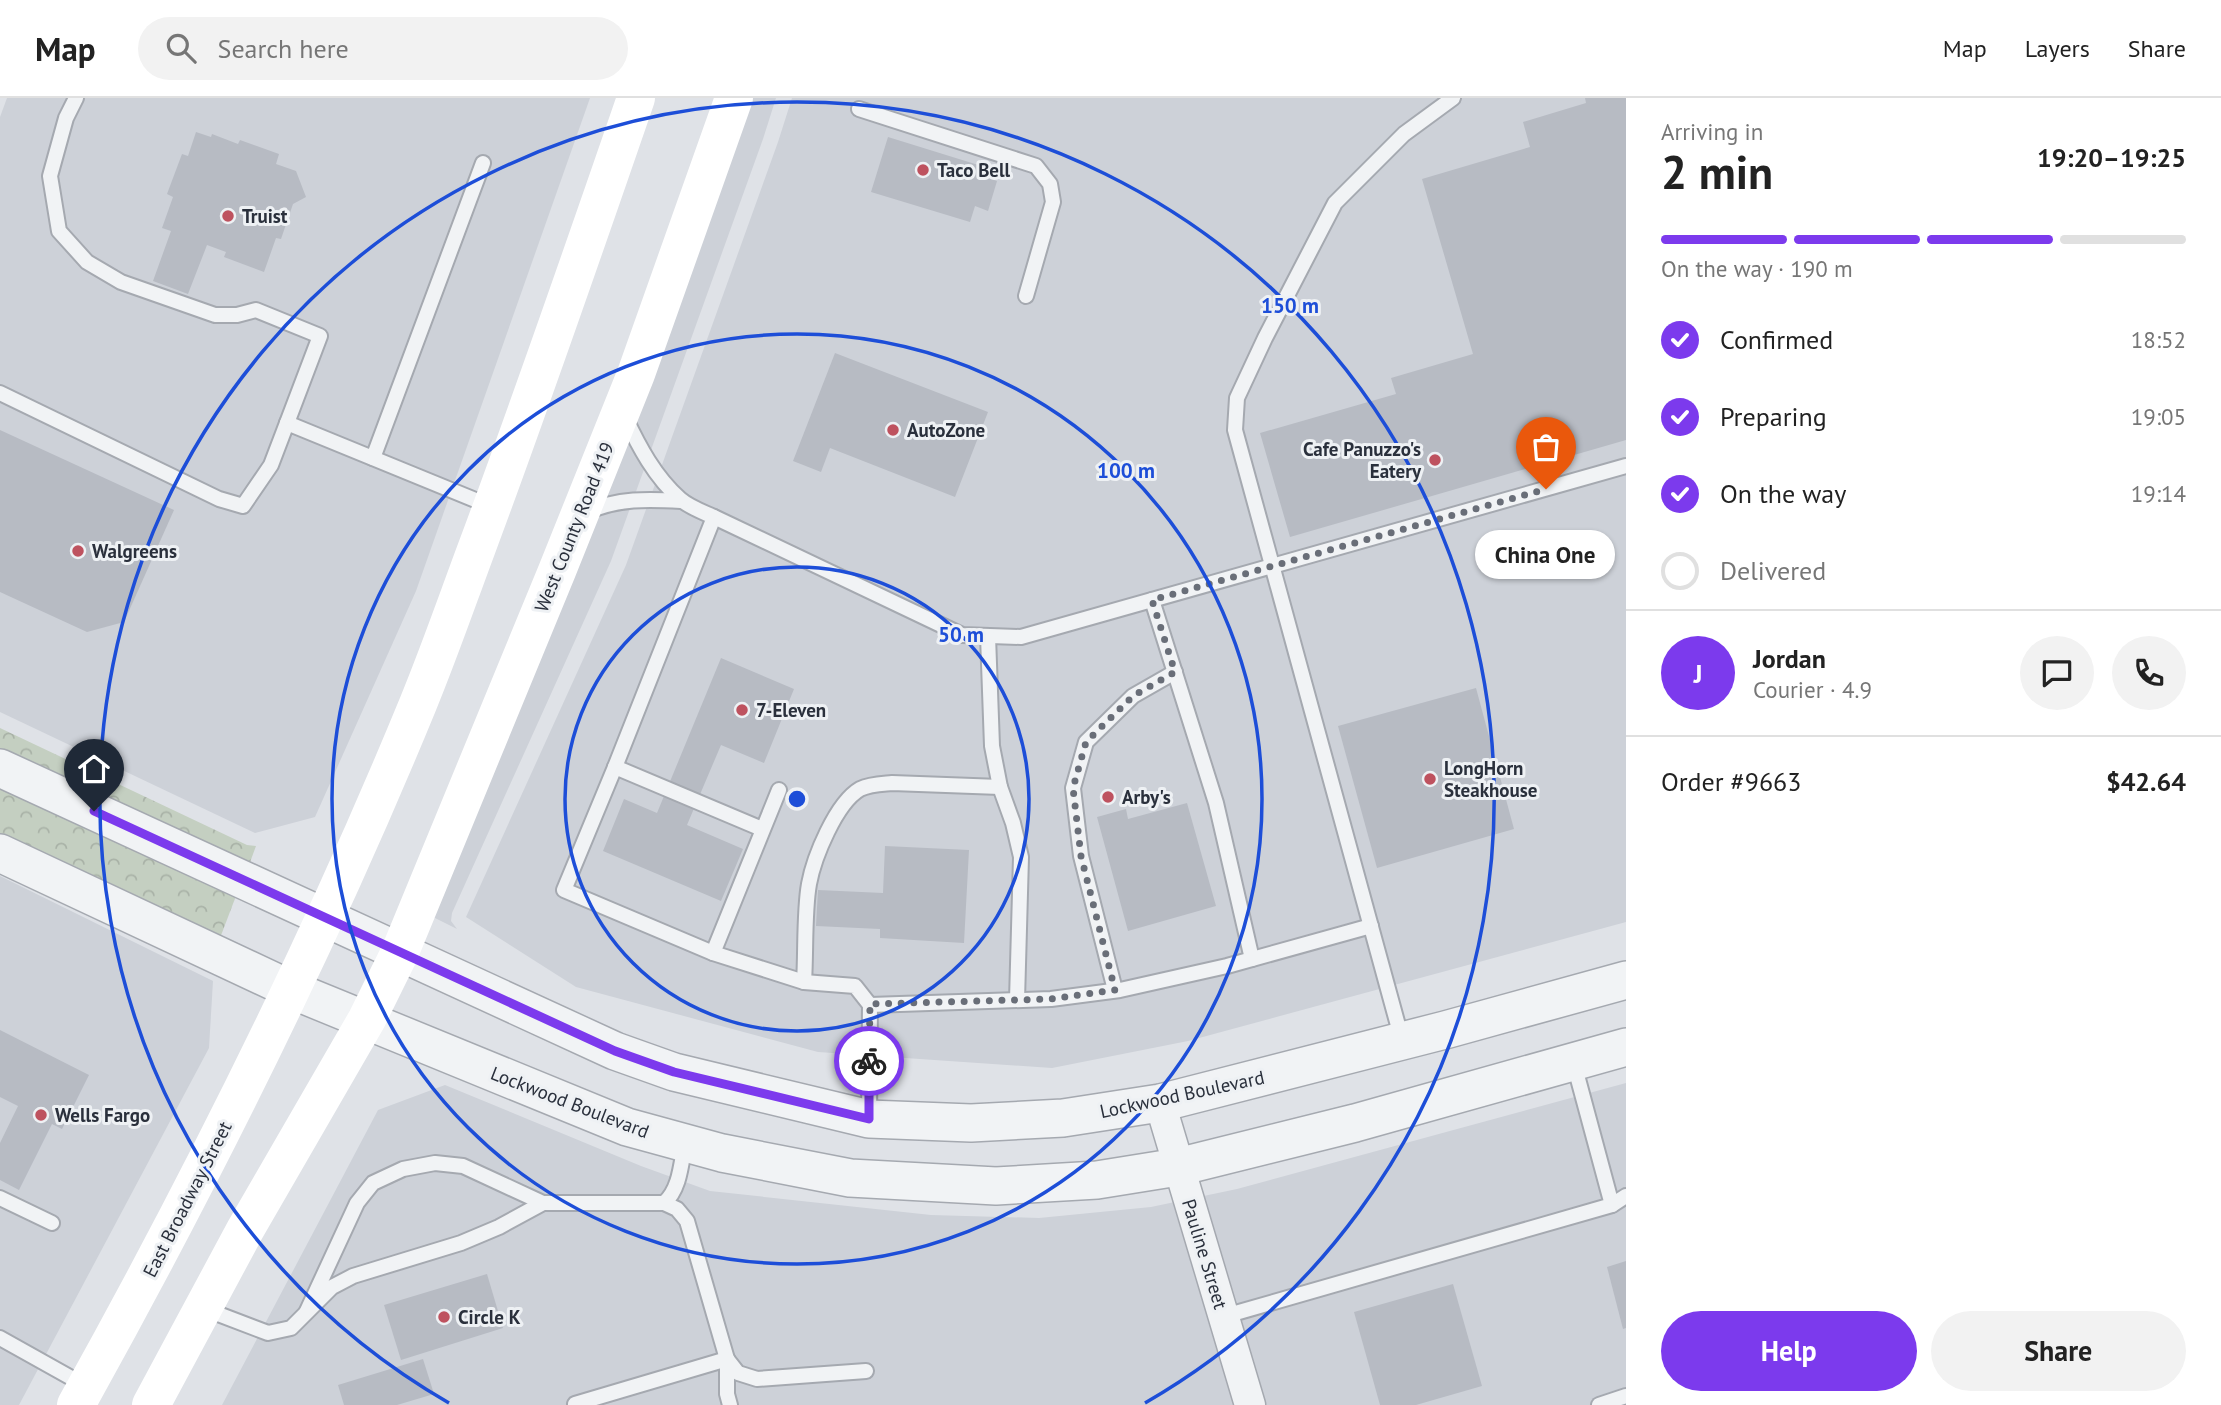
<!DOCTYPE html>
<html lang="en">
<head>
<meta charset="utf-8">
<style>
  :root { --surface:#fff; --page:#f2f2f2; --text:#222; --muted:#767676; --line:#e0e0e0; --accent:#7c3aed }
  body { margin:0; font-family:"PT Sans",sans-serif; background:var(--page); color:var(--text); height:100vh; display:flex; flex-direction:column; font-size:26px; white-space:nowrap }
  * { box-sizing:border-box; margin:0 }
  p { font-size:23px; color:var(--muted) }
  .icon { flex:none; width:38px; height:38px; fill:none; stroke:currentColor; stroke-width:2; stroke-linecap:round; stroke-linejoin:round }
  .map { position:relative; flex:1; overflow:hidden }
  .panel { display:flex; flex-direction:column; background:var(--surface); width:595px }
  .panel>* { flex:none }
  .pin { position:absolute; display:grid; place-items:center; width:60px; height:60px; color:#fff; margin:-72px -30px; border-radius:50% 50% 50% 0; rotate:-45deg; box-shadow:0 0 7px #0007 }
  .pin .icon { rotate:45deg }
  .courier { position:absolute; display:grid; place-items:center; width:70px; height:70px; margin:-35px; border:5px solid #7c3aed; border-radius:50%; background:#fff; color:#222; box-shadow:0 2px 9px #0007 }
  .bubble { position:absolute; height:49px; border-radius:24px; background:var(--surface); box-shadow:0 2px 5px #0004; font-size:23px; font-weight:800; line-height:49px; text-align:center }
  .headline em { font-style:normal; font-weight:800 }
  .headline div { display:flex; flex-direction:column-reverse }
  .headline { display:flex; align-items:center; justify-content:space-between; height:119px; padding:0 35px }
  h1 { font-size:46px; font-weight:800; line-height:52px }
  .bar { display:grid; grid-template-columns:repeat(4,1fr); gap:10px 7px; align-content:center; height:84px; padding:0 35px }
  .bar i { height:9px; border-radius:5px; background:var(--line) }
  .bar .active { background:var(--accent) }
  .bar p { grid-column:span 4 }
  .line { display:flex; align-items:center; gap:18px; padding:0 35px; border-top:2px solid var(--line) }
  .line div { flex:1 }
  .round { display:grid; place-items:center; flex:none; width:74px; height:74px; border-radius:37px; background:var(--page) }
  ol { padding:0 35px; list-style:none }
  li { display:flex; align-items:center; gap:21px; height:77px }
  li p { margin-inline-start:auto }
  li .icon { padding:7px; border-radius:50%; background:var(--accent); color:#fff; stroke-width:4 }
  li:last-child { color:var(--muted) }
  li i { width:38px; height:38px; border:4px solid var(--line); border-radius:50% }
  .primary-button { display:flex; gap:14px; margin-top:auto; padding:14px 35px }
  .primary-button a { flex:1; height:80px; border-radius:42px; background:var(--accent); color:#fff; font-size:28px; font-weight:800; line-height:80px; text-align:center }
  .primary-button a+a { background:var(--page); color:var(--text) }
  header { display:flex; align-items:center; gap:42px; box-sizing:border-box; height:98px; padding:0 35px; background:var(--surface); border-bottom:2px solid var(--line) }
  header strong { font-size:33px }
  nav { display:flex; gap:38px; margin-inline-start:auto; font-size:24px }
  .search { width:490px; height:63px; background:var(--page); display:flex; align-items:center; gap:18px; box-sizing:border-box; padding:0 24px; border-radius:38px; color:var(--muted); font-size:26px }
  main { display:flex; flex:1; min-height:0 }
  .map>svg:first-child { display:block }
</style>
</head>
<body>
<header>
<strong>Map</strong>
<div class="search"><svg class="icon" aria-label="search" viewBox="0 0 24 24"><circle cx="10" cy="10" r="6"/><path d="M15 15l6 6"/></svg>Search here</div>
<nav><a>Map</a><a>Layers</a><a>Share</a></nav>
</header>
<main>
<div class="map">
<svg width="1626" height="1307" viewBox="0 0 1626 1307">
  <defs>
    <pattern id="forest-crowns" width="20" height="18" patternUnits="userSpaceOnUse" patternTransform="scale(1.75)"><rect width="20" height="18" fill="#c4cfc1"/><path d="M2 6a3 3 0 1 1 6 0M12 15a3 3 0 1 1 6 0" fill="none" stroke="#a9b2a7"/></pattern>
  </defs>
  <rect width="100%" height="100%" fill="#dfe2e7"/>
  <g fill="#cdd1d8">
    <polygon points="7,0 590,0 416,493 315,719 255,735 0,614 0,19"/>
    <polygon points="752,0 776,0 763,41 611,463 452,815 451,823 457,831 433,819"/>
    <polygon points="792,0 1626,0 1626,824 1188,943 1052,970 818,954 576,889 466,819 626,467 778,44"/>
    <polygon points="0,778 213,883 209,950 19,1307 0,1307"/>
    <polygon points="1626,985 1626,1307 222,1307 378,1012 445,987 641,1068 710,1093 931,1117 1039,1120 1151,1109 1237,1091"/>
  </g>
  <g fill="url(#forest-crowns)">
    <polygon points="0,630 247,747 256,748 249,767 0,651"/>
    <polygon points="0,688 236,798 220,840 0,736"/>
  </g>
  <g fill="#b7bbc3">
    <polygon points="1585,0 1626,0 1626,342 1290,439 1260,335 1396,296 1391,280 1473,256 1422,81 1530,49 1523,24 1586,5"/>
    <polygon points="196,34 211,39 212,36 238,46 240,42 279,56 276,66 296,73 306,99 293,106 281,141 276,140 264,174 224,159 226,154 207,147 188,196 153,183 171,133 162,130 173,99 167,96 182,56 188,58"/>
    <polygon points="888,39 988,70 986,79 997,83 988,113 975,108 970,124 871,94"/>
    <polygon points="835,255 988,314 955,399 830,350 821,374 793,363"/>
    <polygon points="0,332 174,412 124,524 87,534 0,494"/>
    <polygon points="721,560 794,591 764,665 721,647 687,727 743,751 721,803 603,753 624,701 657,715"/>
    <polygon points="1476,590 1514,731 1377,770 1338,628"/>
    <polygon points="1187,705 1216,808 1128,833 1097,719 1126,711 1128,721"/>
    <polygon points="885,748 969,752 964,845 880,840 880,831 816,828 818,792 883,795"/>
    <polygon points="0,932 89,977 62,1031 52,1026 19,1092 0,1082 0,1045 18,1008 0,999"/>
    <polygon points="1626,1163 1626,1230 1623,1231 1607,1169"/>
    <polygon points="487,1176 503,1230 401,1262 384,1207"/>
    <polygon points="1453,1186 1482,1288 1416,1307 1380,1307 1354,1214"/>
    <polygon points="423,1261 434,1296 397,1307 344,1307 338,1287"/>
  </g>
  <g fill="none" stroke-linecap="round" stroke-linejoin="round">
    <g stroke="#a5a9b0" stroke-width="18">
      <g id="service">
        <polyline points="76,0 66,20 50,78 59,133 87,164 121,184 215,217 237,217 256,212 320,238 287,325"/>
        <polyline points="859,11 1036,68 1050,86 1053,104 1026,198"/>
        <polyline points="0,295 219,401 243,408 271,367 287,325 490,408"/>
        <path d="M625,319c14,30 30,60 55,82 9,8 23,13 34,18l-99,250 -51,123 149,63 91,29 51,4 15,19 -1,114"/>
        <polyline points="373,360 483,65"/>
        <path d="M587,414c31,-14 61,-13 94,-11"/>
        <polyline points="714,419 962,537 1021,539 1626,368"/>
        <polyline points="1152,502 1216,705 1252,861"/>
        <polyline points="988,538 992,648 1000,689 1013,725 1021,759 1017,902"/>
        <polyline points="615,669 762,731"/>
        <polyline points="713,855 779,692"/>
        <path d="M804,884c2,-29 0,-70 5,-98 5,-27 27,-81 51,-95 10,-5 21,-5 32,-6l108,4"/>
        <polyline points="1115,892 1081,758 1073,690 1086,644 1133,598 1175,574"/>
        <polyline points="870,907 1051,901 1120,892 1227,868 1371,828"/>
        <polyline points="1402,942 1235,332 1237,300 1265,240 1335,105 1404,36 1453,0"/>
        <polyline points="0,1100 52,1125"/>
        <path d="M664,1105c16,-14 17,-39 21,-60"/>
        <polyline points="1612,1107 1626,1098"/>
        <polyline points="205,1211 268,1235 291,1230 332,1189 353,1178 461,1145 499,1129 543,1105"/>
        <polyline points="307,1213 357,1105 373,1085 403,1071 435,1065 463,1068 543,1105 664,1105 677,1111 687,1123 727,1261 727,1296 730,1307"/>
        <polyline points="1225,1218 1612,1107 1574,966"/>
        <polyline points="0,1240 84,1287"/>
        <polyline points="727,1261 738,1275 757,1281 866,1273"/>
        <polyline points="575,1306 727,1261"/>
        <polyline points="1599,1307 1626,1298"/>
      </g>
    </g>
    <g stroke="#a5a9b0" stroke-width="33">
      <polyline id="minor" points="1160,1005 1250,1307"/>
    </g>
    <g stroke="#a5a9b0" stroke-width="40">
      <g id="tertiary">
        <polyline points="0,670 615,953 674,974 869,1021 971,1025 1063,1020 1160,1005 1445,932 1626,882"/>
        <polyline points="0,755 292,892 627,1029 722,1055 850,1080 996,1088 1097,1082 1178,1069 1355,1025 1626,949"/>
      </g>
    </g>
    <use href="#service" stroke="#f1f3f5" stroke-width="14"/>
    <use href="#minor" stroke="#f1f3f5" stroke-width="30"/>
    <use href="#tertiary" stroke="#f1f3f5" stroke-width="37"/>
    <g stroke="#fff" stroke-width="38">
      <path d="M76,1307c127,-228 243,-460 342,-701 21,-51 39,-103 58,-154 56,-150 108,-301 160,-452"/>
      <polyline points="151,1307 245,1132 367,921 400,854 557,473 636,276 734,0"/>
    </g>
  </g>
  <g fill="none" stroke-linecap="round" stroke-linejoin="round">
    <polyline stroke="#696e78" stroke-width="7" stroke-dasharray="0 12.6" points="869,963 870,906 1051,901 1115,892 1081,758 1073,690 1086,644 1133,598 1175,574 1152,502 1546,391"/>
    <polyline stroke="#7c3aed" stroke-width="9" points="94,713 615,953 674,974 869,1021 869,963"/>
  </g>
  <g fill="none" stroke="#1d4ed8" stroke-width="3.5">
    <circle cx="797" cy="701" r="232"/>
    <circle cx="797" cy="701" r="465"/>
    <path d="M449 1305A697 697 0 1 1 1145 1305"/>
  </g>
  <g fill="#be525f" stroke="#eef1f4" stroke-width="2.5">
    <circle cx="923" cy="72" r="7"/>
    <circle cx="228" cy="118" r="7"/>
    <circle cx="893" cy="332" r="7"/>
    <circle cx="1435" cy="362" r="7"/>
    <circle cx="78" cy="453" r="7"/>
    <circle cx="742" cy="612" r="7"/>
    <circle cx="1430" cy="681" r="7"/>
    <circle cx="1108" cy="699" r="7"/>
    <circle cx="41" cy="1017" r="7"/>
    <circle cx="444" cy="1219" r="7"/>
  </g>
  <g text-anchor="middle" dominant-baseline="central" stroke-width="6" stroke-linejoin="round" paint-order="stroke">
    <g font-size="19" font-weight="bold" fill="#2a303c" stroke="#eef1f4" text-anchor="start">
      <text x="937" y="72">Taco Bell</text>
      <text x="242" y="118">Truist</text>
      <text x="907" y="332">AutoZone</text>
      <text x="1421" y="351" text-anchor="end">Cafe Panuzzo's<tspan x="1421" dy="22">Eatery</tspan></text>
      <text x="92" y="453">Walgreens</text>
      <text x="756" y="612">7-Eleven</text>
      <text x="1444" y="670">LongHorn<tspan x="1444" dy="22">Steakhouse</tspan></text>
      <text x="1122" y="699">Arby's</text>
      <text x="55" y="1017">Wells Fargo</text>
      <text x="458" y="1219">Circle K</text>
    </g>
    <g font-size="19" fill="#2a303c" stroke="#eef1f4">
      <text transform="translate(574 429) rotate(-68)">West County Road 419</text>
      <text transform="translate(1182 996) rotate(-12)">Lockwood Boulevard</text>
      <text transform="translate(570 1004) rotate(21)">Lockwood Boulevard</text>
      <text transform="translate(187 1101) rotate(-63)">East Broadway Street</text>
      <text transform="translate(1205 1156) rotate(73)">Pauline Street</text>
    </g>
  </g>
  <circle cx="797" cy="701" r="10" fill="#1d4ed8" stroke="#eef1f4" stroke-width="3.5"/>
  <g font-size="21" text-anchor="middle" font-weight="bold" fill="#1d4ed8" stroke="#eef1f4" stroke-width="6" stroke-linejoin="round" paint-order="stroke">
    <text x="1290" y="215">150 m</text>
    <text x="1126" y="380">100 m</text>
    <text x="961" y="544">50 m</text>
  </g>
</svg>
<div class="pin" style="left:1546px;top:391px;background:#ea580c"><svg class="icon" aria-label="bag" viewBox="0 0 24 24"><path d="M5 8h14l-1 12H6zM9 8a3 3 0 0 1 6 0"/></svg></div>
<div class="pin" style="left:94px;top:713px;background:#1f2937"><svg class="icon" aria-label="home" viewBox="0 0 24 24"><path d="M3 11l9-7 9 7M6 9v11h12V9"/></svg></div>
<div class="courier" style="left:869px;top:963px"><svg class="icon" aria-label="bike" viewBox="0 0 24 24"><circle cx="6" cy="16" r="4"/><circle cx="18" cy="16" r="4"/><path d="M6 16l4-8h5l3 8M10 8l3 8H6M13 5h3"/></svg></div>
<div class="bubble" style="left:1475px;top:432px;width:140px">China One</div>
</div>
<section class="panel">
<div class="headline"><div><h1>2 min</h1><p>Arriving in</p></div><em>19:20–19:25</em></div>
<div class="bar"><i class="active"></i><i class="active"></i><i class="active"></i><i></i><p>On the way · 190 m</p></div>
<ol>
<li><svg class="icon" aria-label="check" viewBox="0 0 24 24"><path d="M5 12l5 5 9-10"/></svg>Confirmed<p>18:52</p></li>
<li><svg class="icon" aria-label="check" viewBox="0 0 24 24"><path d="M5 12l5 5 9-10"/></svg>Preparing<p>19:05</p></li>
<li><svg class="icon" aria-label="check" viewBox="0 0 24 24"><path d="M5 12l5 5 9-10"/></svg>On the way<p>19:14</p></li>
<li><i></i>Delivered</li>
</ol>
<div class="line" style="height:126px"><b class="round" style="background:var(--accent);color:#fff">J</b><div><b>Jordan</b><p>Courier · 4.9</p></div><a class="round"><svg class="icon" aria-label="chat" viewBox="0 0 24 24"><path d="M4 5h16v11H9l-5 4z"/></svg></a><a class="round"><svg class="icon" aria-label="phone" viewBox="0 0 24 24"><path d="M5 4h4l2 5-3 2q2 4 5 5l2-3 5 2v4C11 20 4 13 5 4z"/></svg></a></div>
<div class="line" style="height:91px"><div>Order #9663</div><b>$42.64</b></div>
<div class="primary-button"><a>Help</a><a>Share</a></div>
</section>
</main>
</body>
</html>
